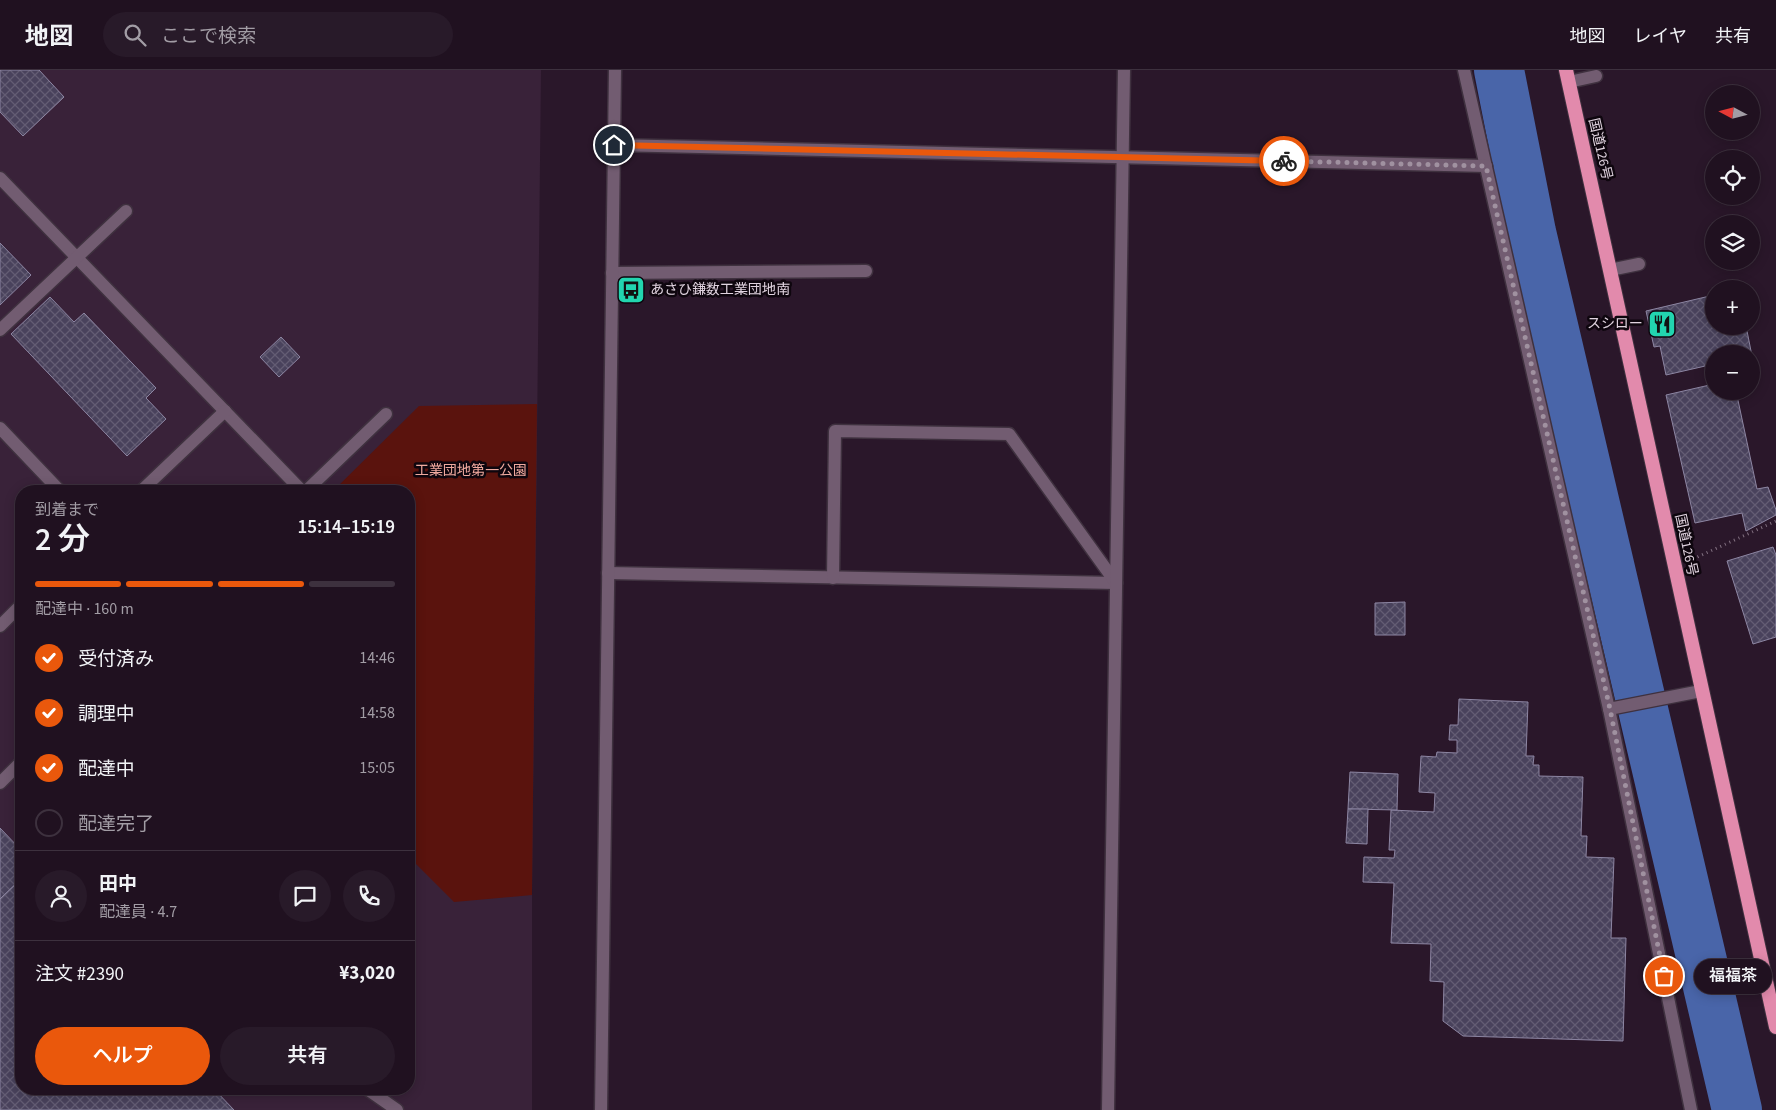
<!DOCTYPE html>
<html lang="ja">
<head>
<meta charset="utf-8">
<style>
  :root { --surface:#201120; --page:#281a29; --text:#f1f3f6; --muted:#a29da5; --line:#3d313e; --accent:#ea580c }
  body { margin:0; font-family:"Source Sans 3","Noto Sans JP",sans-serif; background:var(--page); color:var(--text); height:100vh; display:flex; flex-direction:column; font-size:19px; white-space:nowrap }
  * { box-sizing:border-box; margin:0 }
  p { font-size:16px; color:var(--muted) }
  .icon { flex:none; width:28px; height:28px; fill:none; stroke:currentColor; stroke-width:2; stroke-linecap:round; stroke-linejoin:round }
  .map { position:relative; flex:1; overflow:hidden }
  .panel { position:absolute; left:15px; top:415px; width:400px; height:610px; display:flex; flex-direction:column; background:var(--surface); border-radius:20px; box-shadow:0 2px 12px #0003,0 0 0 1px var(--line) }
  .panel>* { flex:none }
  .needle { width:32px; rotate:277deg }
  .fabs { position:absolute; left:1705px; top:15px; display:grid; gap:10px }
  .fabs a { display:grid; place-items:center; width:55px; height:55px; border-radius:50%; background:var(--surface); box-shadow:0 2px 12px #0003,0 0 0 1px var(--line); font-size:25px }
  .pin { position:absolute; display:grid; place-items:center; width:42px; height:42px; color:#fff; margin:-21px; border:2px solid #fff; border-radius:50%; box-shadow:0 1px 5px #0007 }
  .courier { position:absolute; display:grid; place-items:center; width:50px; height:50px; margin:-25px; border:4px solid #ea580c; border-radius:50%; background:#fff; color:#222; box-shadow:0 1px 6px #0007 }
  .bubble { position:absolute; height:35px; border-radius:18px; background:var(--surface); box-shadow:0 2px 12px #0003,0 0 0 1px var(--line); font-size:16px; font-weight:600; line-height:35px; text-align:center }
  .headline em { font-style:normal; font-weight:600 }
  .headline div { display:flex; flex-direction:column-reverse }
  .headline { display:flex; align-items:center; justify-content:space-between; height:85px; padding:0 20px }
  h1 { font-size:32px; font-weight:600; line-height:38px }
  .bar { display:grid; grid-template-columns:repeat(4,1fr); gap:8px 5px; align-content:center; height:60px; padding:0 20px }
  .bar i { height:6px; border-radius:4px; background:var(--line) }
  .bar .selected { background:var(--accent) }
  .bar p { grid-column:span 4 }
  .line { display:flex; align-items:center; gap:12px; padding:0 20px; border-top:1px solid var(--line) }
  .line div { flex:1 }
  .round { display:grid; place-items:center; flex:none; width:52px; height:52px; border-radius:26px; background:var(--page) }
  ol { padding:0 20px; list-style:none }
  li { display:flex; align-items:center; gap:15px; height:55px }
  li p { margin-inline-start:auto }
  li .icon { padding:5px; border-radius:50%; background:var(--accent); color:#fff; stroke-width:4 }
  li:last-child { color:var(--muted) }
  li i { width:28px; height:28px; border:2px solid var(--line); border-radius:50% }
  .cta { display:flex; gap:10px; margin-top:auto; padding:10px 20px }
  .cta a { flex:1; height:58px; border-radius:30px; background:var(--accent); color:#fff; font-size:20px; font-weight:600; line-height:58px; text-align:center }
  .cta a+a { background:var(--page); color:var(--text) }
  header { display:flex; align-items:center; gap:30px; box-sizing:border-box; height:70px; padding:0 25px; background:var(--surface); border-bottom:1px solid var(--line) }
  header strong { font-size:24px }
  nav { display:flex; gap:28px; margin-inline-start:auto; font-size:18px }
  .search { width:350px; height:45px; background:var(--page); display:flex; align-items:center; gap:12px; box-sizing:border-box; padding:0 18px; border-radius:28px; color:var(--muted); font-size:19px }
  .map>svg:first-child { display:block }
</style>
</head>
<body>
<header>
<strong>地図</strong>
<div class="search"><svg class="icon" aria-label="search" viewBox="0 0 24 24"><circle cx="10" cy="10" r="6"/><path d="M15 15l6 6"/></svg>ここで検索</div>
<nav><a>地図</a><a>レイヤ</a><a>共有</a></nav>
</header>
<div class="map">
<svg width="1776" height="1040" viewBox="0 0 1776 1040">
  <defs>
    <pattern id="building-cross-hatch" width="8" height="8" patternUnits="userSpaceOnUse" patternTransform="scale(1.25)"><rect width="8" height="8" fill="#49425c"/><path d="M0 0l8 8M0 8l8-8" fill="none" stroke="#635c73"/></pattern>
  </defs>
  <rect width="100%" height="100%" fill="#2a172a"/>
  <path fill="#392239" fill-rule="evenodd" d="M0,0h541l-9,825v215h-532zM21,421h388v598h-388z"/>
  <polygon fill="#5a130d" points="537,334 532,825 454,832 409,787 409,421 333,421 419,336"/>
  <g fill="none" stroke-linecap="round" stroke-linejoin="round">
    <polyline stroke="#4965a9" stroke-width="50" points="1499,0 1531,162 1737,1040"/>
  </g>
  <g fill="url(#building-cross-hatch)" stroke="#8d86a3">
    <polygon points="0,0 39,0 64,27 23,66 0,42"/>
    <polygon points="0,173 31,205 0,235"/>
    <polygon points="1714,225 1714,256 1746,256 1752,286 1751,284 1714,284 1714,294 1666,305 1660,276 1654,277 1646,241"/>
    <polygon points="50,227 74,252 84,243 156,318 146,328 166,349 127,386 11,264"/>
    <polygon points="281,267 300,287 279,307 260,287"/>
    <polygon points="1714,314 1714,321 1736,321 1757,419 1768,417 1776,440 1776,445 1746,461 1742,443 1695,453 1666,325"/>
    <polygon points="1773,477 1776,485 1776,567 1753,574 1727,491"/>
    <polygon points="1405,532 1405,565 1375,565 1375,533"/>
    <polygon points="1459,629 1528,632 1526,686 1534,686 1533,695 1539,695 1539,706 1583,707 1581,766 1587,766 1586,787 1614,788 1611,868 1626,868 1623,971 1463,966 1443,951 1444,912 1430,911 1431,874 1391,873 1394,813 1363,812 1364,787 1394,788 1395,780 1389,780 1391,740 1434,742 1435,723 1419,722 1421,686 1436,687 1437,682 1457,683 1457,670 1449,670 1450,655 1458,655"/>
    <polygon points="1350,702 1398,704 1397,740 1348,739"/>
    <polygon points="1348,739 1368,739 1367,774 1346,773"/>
    <polygon points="0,758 21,780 21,809 0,829"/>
    <polygon points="18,812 21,816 21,1019 214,1019 234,1040 0,1040 0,829"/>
  </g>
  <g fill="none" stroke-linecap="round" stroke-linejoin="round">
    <g stroke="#3f313f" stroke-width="15">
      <g id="service">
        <polyline points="1569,12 1596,6"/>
        <polyline points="0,108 302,421"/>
        <polyline points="1610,200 1639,194"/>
        <polyline points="612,203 866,201"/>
        <polyline points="0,260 126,141"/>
        <polyline points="0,358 60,421"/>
        <polyline points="141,421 225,341"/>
        <polyline points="608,503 1116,513"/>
        <polyline points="833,508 835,361 1009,364 1116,513"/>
        <polyline points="0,556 21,535"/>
      </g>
    </g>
    <g stroke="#3f313f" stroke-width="15">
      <g id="minor">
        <polyline points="1464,0 1609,639 1691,1040"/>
        <polyline points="614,75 1486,96"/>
        <polyline points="1609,639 1701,621"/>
        <polyline points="1108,1040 1124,0"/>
      </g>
    </g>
    <g stroke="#3f313f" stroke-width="15">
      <g id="tertiary">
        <polyline points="306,421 386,344"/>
        <polyline points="0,713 21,692"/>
        <polyline points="367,1019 397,1040"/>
        <polyline points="601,1040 615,0"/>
      </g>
    </g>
    <g stroke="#3f313f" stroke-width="16">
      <polyline id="trunk" points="1566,0 1776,957"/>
    </g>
    <polyline stroke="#827181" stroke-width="3" stroke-dasharray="1 4" stroke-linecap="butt" points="1693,489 1776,451"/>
    <use href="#service" stroke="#725c71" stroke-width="12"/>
    <use href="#minor" stroke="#725c71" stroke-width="12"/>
    <use href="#tertiary" stroke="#725c71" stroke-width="12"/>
    <use href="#trunk" stroke="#e28aac" stroke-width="14"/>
  </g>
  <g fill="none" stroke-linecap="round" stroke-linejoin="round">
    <polyline stroke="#a091a0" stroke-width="5" stroke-dasharray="0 9" points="1284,91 1486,96 1610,639 1664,906"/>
    <polyline stroke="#ea580c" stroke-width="6" points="614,75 1284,91"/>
  </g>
  <defs>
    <g id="bus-square" transform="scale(1.4375)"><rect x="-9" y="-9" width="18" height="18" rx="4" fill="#22d5af" stroke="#0e060e"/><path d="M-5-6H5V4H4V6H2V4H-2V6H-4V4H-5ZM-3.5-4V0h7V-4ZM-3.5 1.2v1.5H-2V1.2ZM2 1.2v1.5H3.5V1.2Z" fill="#111"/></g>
    <g id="restaurant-square" transform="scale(1.4375)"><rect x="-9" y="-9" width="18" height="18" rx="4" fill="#22d5af" stroke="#0e060e"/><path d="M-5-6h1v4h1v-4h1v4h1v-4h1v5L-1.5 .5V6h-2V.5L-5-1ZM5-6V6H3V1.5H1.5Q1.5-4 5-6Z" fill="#111"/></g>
  </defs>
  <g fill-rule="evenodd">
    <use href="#bus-square" x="631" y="220"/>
    <use href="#restaurant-square" x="1662" y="254"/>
  </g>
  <g text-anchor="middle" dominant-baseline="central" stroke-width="5" stroke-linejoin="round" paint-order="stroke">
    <g font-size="14" fill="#e0d3df" stroke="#0e060e">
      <text transform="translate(1600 79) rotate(77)">国道126号</text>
      <text transform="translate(1686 475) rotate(78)">国道126号</text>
    </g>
    <g font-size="14" fill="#e0d3df" stroke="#0e060e" text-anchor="start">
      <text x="650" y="220">あさひ鎌数工業団地南</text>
      <text x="1643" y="254" text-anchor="end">スシロー</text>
    </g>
    <g font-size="14" fill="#f1aa9f" stroke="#0e060e">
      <text x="471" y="401">工業団地第一公園</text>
    </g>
  </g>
</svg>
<div class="fabs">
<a><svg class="needle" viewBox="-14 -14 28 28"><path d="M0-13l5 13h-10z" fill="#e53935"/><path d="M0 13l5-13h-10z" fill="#a29da5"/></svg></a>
<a><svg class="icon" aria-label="locate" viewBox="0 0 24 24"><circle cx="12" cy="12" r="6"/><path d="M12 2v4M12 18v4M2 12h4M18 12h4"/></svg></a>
<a><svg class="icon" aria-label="layers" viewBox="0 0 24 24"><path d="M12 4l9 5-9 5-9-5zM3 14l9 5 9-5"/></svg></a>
<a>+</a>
<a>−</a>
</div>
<div class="pin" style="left:1664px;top:906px;background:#ea580c"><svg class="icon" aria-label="bag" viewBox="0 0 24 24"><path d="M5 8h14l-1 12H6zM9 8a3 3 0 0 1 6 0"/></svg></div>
<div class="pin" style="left:614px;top:75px;background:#1f2937"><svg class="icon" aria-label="home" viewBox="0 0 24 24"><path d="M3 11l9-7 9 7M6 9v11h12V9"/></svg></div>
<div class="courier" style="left:1284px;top:91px"><svg class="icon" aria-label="bike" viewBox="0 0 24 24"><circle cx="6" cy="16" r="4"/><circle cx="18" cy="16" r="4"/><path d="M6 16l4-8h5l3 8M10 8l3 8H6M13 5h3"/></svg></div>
<div class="bubble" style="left:1694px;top:889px;width:78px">福福茶</div>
<section class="panel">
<div class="headline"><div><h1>2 分</h1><p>到着まで</p></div><em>15:14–15:19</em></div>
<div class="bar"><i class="selected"></i><i class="selected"></i><i class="selected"></i><i></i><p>配達中 · 160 m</p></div>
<ol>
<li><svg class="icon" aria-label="check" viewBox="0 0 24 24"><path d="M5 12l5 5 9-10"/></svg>受付済み<p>14:46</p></li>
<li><svg class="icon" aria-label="check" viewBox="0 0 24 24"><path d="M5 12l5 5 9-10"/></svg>調理中<p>14:58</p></li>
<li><svg class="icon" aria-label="check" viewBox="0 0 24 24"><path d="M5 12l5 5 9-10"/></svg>配達中<p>15:05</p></li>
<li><i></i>配達完了</li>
</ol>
<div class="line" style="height:90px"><a class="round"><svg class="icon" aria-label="person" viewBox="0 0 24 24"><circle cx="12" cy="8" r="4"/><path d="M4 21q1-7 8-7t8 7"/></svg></a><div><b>田中</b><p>配達員 · 4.7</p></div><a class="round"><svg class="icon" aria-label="chat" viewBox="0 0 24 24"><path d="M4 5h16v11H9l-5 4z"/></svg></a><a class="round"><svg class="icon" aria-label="phone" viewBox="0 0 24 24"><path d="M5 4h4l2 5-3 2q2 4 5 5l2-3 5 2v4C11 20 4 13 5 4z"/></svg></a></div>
<div class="line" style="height:65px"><div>注文 #2390</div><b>¥3,020</b></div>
<div class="cta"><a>ヘルプ</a><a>共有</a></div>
</section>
</div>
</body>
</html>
